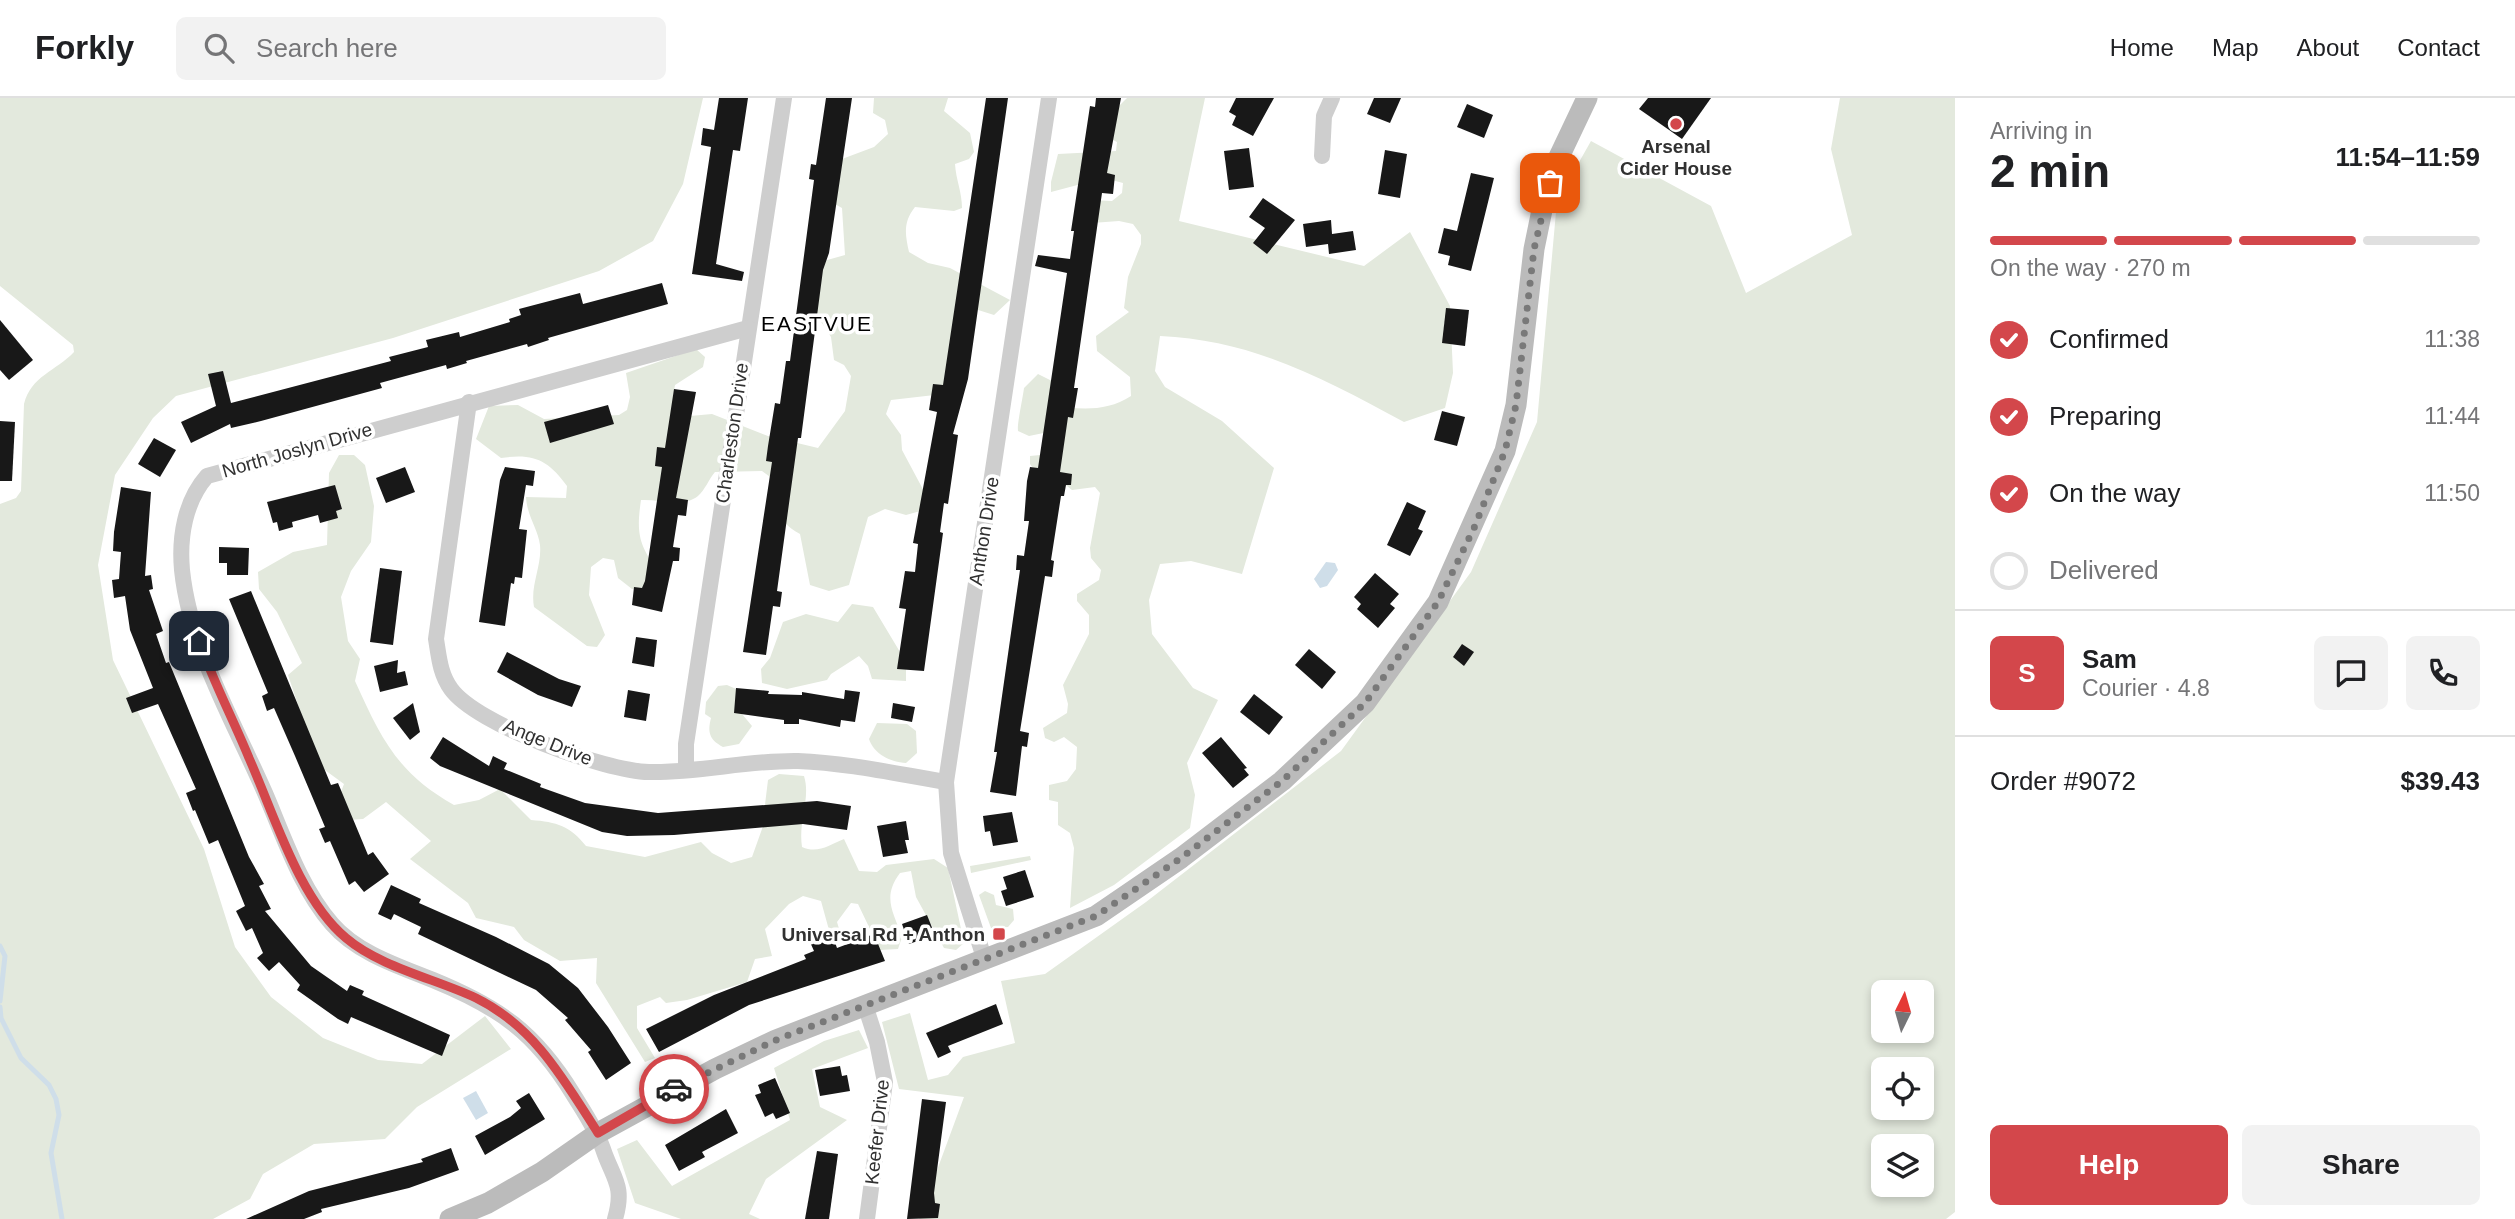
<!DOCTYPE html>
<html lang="en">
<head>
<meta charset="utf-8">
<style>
  :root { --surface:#fff; --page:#f2f2f2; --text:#202124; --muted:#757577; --line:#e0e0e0; --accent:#d3474b }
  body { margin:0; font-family:Helvetica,sans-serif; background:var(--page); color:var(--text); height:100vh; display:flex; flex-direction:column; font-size:26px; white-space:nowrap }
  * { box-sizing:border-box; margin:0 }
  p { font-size:23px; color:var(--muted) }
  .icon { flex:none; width:38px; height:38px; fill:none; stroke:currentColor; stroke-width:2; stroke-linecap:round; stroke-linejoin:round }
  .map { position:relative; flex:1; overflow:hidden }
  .details { display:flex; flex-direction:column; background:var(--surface); width:560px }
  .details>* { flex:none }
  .needle { width:46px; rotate:5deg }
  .controls { position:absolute; left:1871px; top:882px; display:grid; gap:14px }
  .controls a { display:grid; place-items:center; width:63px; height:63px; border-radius:10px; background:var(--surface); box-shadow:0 4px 10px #0003; font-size:35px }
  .pin { position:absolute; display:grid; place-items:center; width:60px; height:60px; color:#fff; margin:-30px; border-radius:14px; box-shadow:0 4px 10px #0006 }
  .courier { position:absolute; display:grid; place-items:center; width:70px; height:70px; margin:-35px; border:5px solid #d3474b; border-radius:50%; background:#fff; color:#222; box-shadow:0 2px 9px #0007 }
  .head em { font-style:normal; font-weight:800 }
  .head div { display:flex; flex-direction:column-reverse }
  .head { display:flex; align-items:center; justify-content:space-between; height:119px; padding:0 35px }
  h1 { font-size:46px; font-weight:800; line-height:52px }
  .bar { display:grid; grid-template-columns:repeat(4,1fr); gap:10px 7px; align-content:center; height:84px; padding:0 35px }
  .bar i { height:9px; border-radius:5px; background:var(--line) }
  .bar .active { background:var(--accent) }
  .bar p { grid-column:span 4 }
  .line { display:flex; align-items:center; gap:18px; padding:0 35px; border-top:2px solid var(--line) }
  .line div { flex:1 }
  .round { display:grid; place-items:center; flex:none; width:74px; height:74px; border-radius:10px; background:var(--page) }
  ol { padding:0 35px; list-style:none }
  li { display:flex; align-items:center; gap:21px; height:77px }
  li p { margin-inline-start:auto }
  li .icon { padding:7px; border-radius:50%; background:var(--accent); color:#fff; stroke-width:4 }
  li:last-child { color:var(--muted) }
  li i { width:38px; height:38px; border:4px solid var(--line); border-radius:50% }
  .primary-button { display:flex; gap:14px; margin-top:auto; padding:14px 35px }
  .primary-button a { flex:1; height:80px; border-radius:10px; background:var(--accent); color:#fff; font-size:28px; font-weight:800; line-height:80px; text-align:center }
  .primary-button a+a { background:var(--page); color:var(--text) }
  header { display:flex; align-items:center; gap:42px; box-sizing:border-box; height:98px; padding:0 35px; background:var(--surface); border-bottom:2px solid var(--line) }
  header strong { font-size:33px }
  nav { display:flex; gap:38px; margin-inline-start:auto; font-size:24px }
  .search { width:490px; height:63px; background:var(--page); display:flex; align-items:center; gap:18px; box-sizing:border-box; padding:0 24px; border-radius:10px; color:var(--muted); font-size:26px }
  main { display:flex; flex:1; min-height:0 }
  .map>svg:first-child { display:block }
</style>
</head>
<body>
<header>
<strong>Forkly</strong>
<div class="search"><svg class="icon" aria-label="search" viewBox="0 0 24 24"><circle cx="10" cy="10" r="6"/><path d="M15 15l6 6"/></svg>Search here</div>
<nav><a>Home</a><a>Map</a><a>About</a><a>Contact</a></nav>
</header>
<main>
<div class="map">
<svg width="1955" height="1121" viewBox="0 0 1955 1121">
  <rect width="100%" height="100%" fill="#fff"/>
  <g fill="#e3e9dd" fill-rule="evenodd">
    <path d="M0,0h703l-20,86 -30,57 -54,30 -206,67 -217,58 -23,22 -38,57 -17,90 15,95 91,189 31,98 36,50 52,41 55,22 44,4 63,-48 26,33 -94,58 -32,32 -71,5 -51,30 -13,25 -37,20h-213v-715l16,-6 5,-7 3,-87c7,-28 32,-33 50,-52l-1,-7 -73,-59z"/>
    <path d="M874,0h74l-4,13 26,22 4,19 -5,7 -14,5c1,16 7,28 7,44l-8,3 -39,-4c-12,15 -10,27 -6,45l19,11 22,5 60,32 -16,15 -19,-6 -23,84 -61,7 -5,14 15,21 1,15 24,45 -2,15 -18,5 -21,-6 -17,8 -19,68 -20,6 -19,-6 -10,-51c-22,-11 -22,-26 -19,-49l-19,-14 -47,1c-6,7 -10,18 -17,24 -15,12 -39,3 -57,4 -5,34 -2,44 17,72l-5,15 -21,2 -14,-11 -4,-18 -11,-2 -12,9 -2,28 16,40 -8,12 -10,-1 -53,-39c-4,-22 8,-41 6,-62 -2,-16 -13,-29 -14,-48l40,1 1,-12c-19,-26 -33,-33 -66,-28l-25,-19 13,-33 29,-1 26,14 75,-4 8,-5 3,-13 -4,-24 70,-24 9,8 -2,10 -28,18 -2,12 17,19 22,-2 56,22 50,12 27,-37 6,-35 -7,-11 -10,-5 -3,-23 -22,-34 4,-39 32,-9 -3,-47 -11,-6 11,-43 32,-12 14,-13 -3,-14 -12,-7z"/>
    <path d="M1127,0h78l-26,123 185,45 46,-34 40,74 3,67 -8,35 -41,14c-79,-43 -151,-82 -244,-86l-5,35 10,16 57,34 52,47 -32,106 -51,-13 -31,3 -11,36 3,34 41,54 25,12 -31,63 8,32 -5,33 -76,57 -44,23 4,-60 -4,-15 -12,-8v-23l-9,-2v-15l18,-4 9,-12 1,-22 -13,-10 -10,5 -9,-4 -2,-10 24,-15 1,-9 -5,-19 26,-51v-19l-12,-14v-7l22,-14 2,-10 -10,-12 -1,-10 10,-55 -5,-6 -23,3 -15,-12 -22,-7 -5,-7v-8l10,-1 18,-25 -29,6 -11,-5c-1,-7 5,-34 6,-43l14,-14 14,7 -4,24c29,4 57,8 83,-9l-1,-19 -33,-26 -1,-15 33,-24 -5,-4 4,-31 13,-33v-9l-8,-11 -14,-3 -27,2 -2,-23 22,1 10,-8 1,-10 -19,-5 -53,14v-10l7,-28 58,-3 1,-9 -14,-7 -3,-10z"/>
    <path d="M1840,0h115v1114l-9,7h-1027l45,-122 -65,-8 -17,-67 28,-9 18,67 20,-5 15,-18 52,-14 -14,-62 44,-7 101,-72 195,-151 130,-179 66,-150 20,-221 34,-60 120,65 35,87 106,-58 -21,-86zM1883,894h39v39h-39zM1883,971h39v39h-39zM1883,1048h39v39h-39z"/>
    <path d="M339,357h15l11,10 9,41 -3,36 -20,29 -10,26 7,44 12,18 -5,22c26,57 42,92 99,124l25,-5 21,-11 31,31c26,2 39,6 55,26l59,11 56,-15 11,11 19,10 21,-6 10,-28 6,-49 11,-6 25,2c7,22 -6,45 -2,71 16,7 27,-2 42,-8l15,32 18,1 9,-7 48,-6 14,9 16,75 -8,7 -12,-2 -28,-51 -5,-26 -11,2c-18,24 -7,38 2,64l-4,12 -18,1 -22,-46 -7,-1 -14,19 3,10 -11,-2 -8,-29 -18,-5 -14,8 -24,25 7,27 -17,3 -8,23 -60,18 -21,3 -6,-6 -23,9v22l18,30 -10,4 -49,-79 1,-25 -37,3 -36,-21 -10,-13 -38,-9 -8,-15 -58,-44 21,-18 -45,-39 -23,17 -15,1 -12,-15 8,-21 -26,-19 -30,-90 14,-12 -25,-51 -18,-23 -1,-17 35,-20 34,-7 2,-72z"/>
    <polygon points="852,506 873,509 906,564 906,583 872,581 868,568 859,558 831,576 827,582 787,591 762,585 761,571 770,560 783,524 806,516 838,524"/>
    <path d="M727,587l16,7 -1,22 10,12 -13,18 -16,3c-13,-7 -16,-14 -12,-29l-6,-4 1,-12 12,-16z"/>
    <path d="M877,625l30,1 9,7 1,22 -11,10c-16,-1 -32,-9 -37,-24z"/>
    <polygon points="1030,758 1031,762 971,775 970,768"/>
    <polygon points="985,793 994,797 996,807 1013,811 1014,822 1008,829 991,830 979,797"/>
    <polygon points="859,932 868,950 812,971 820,1009 847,1022 766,1081 749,1116 760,1121 681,1121 635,1105 617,1051 637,1042 672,1088 790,1022 774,970 824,943"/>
  </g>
  <g fill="#cfdee9">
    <polygon points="1326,464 1335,465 1338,472 1327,488 1320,490 1314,481"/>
    <polygon points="476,993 488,1015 476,1022 463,1000"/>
  </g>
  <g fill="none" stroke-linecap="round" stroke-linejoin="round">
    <g stroke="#cfdee9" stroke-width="5">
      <polyline points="0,848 5,858 0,903"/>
      <polyline points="0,909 1,920 21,960 49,987 56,1001 59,1017 51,1055 62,1121"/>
    </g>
  </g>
  <g fill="#181818">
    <polygon points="719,0 748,0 740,53 733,52 716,166 744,174 742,183 692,176 711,49 701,47 703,30 714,32"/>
    <polygon points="826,0 852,0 829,155 823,172 801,340 798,340 777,493 782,494 780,509 773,508 766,557 743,554 772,364 766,363 768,348 775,305 780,306 786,263 790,263 814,82 809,81 811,66 816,67"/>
    <polygon points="986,0 1008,0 968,281 953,336 958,337 948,406 944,405 940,434 943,435 924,573 897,571 906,511 899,510 902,492 905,473 915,474 918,446 913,445 937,314 929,312 933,286 943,287"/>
    <polygon points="1096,0 1121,0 1107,75 1115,77 1113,96 1102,95 1074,290 1078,290 1073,320 1068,319 1060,374 1072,376 1071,387 1066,387 1064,398 1061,398 1051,462 1054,463 1052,479 1045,478 1020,633 1029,635 1027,649 1022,648 1016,698 990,694 997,654 994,654 1020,472 1016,472 1017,457 1024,458 1029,423 1024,423 1027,383 1030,369 1038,370 1067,175 1035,168 1038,157 1070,161 1074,133 1071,133 1090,8 1095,9"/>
    <polygon points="1236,0 1274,0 1253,38 1232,27 1236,18 1229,14"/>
    <polygon points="1374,0 1401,0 1390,25 1367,16"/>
    <polygon points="1648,0 1711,0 1682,41 1639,11"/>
    <polygon points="1467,6 1493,17 1484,40 1457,29"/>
    <polygon points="1249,50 1254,89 1229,92 1224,53"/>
    <polygon points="1385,52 1407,56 1400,100 1378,96"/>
    <polygon points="1471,75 1494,80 1471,173 1448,167 1450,158 1438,155 1444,130 1457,133"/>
    <polygon points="1263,100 1295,122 1267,156 1253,145 1265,130 1249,119"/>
    <polygon points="1331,122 1332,136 1353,133 1356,152 1329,156 1328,146 1306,149 1303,126"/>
    <polygon points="662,185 668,206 548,240 549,242 528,249 527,246 466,263 467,265 447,271 446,267 380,285 382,290 261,323 231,330 230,326 191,345 181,324 216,308 208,276 223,273 231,305 391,263 389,259 428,249 426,242 459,234 460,239 510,224 509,221 521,217 519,211 538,206 580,195 583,206"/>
    <polygon points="1446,210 1469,212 1465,248 1442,245"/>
    <polygon points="0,222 33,262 9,282 0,272"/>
    <polygon points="674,291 696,294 676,400 688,402 686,418 678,417 673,449 680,450 679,463 673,463 662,514 632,507 634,489 642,490 645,483 662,369 655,368 657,349 665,350"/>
    <polygon points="608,307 614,326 550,345 544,324"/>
    <polygon points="1442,313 1465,319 1457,348 1434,342"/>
    <polygon points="0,323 15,324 12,383 0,383"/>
    <polygon points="154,340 176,352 160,379 138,366"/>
    <polygon points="405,369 415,394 386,405 376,380"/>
    <polygon points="505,369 535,373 533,388 526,387 519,431 527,432 522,480 515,479 514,486 511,485 505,528 479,524 500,382"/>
    <polygon points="335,387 342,411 336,413 338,420 320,425 318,417 292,424 293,429 279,433 277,424 273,425 267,404"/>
    <polygon points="121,389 151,394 145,478 151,477 153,491 149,492 163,533 156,536 166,565 169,564 249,759 264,786 259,788 271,811 265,813 311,868 347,893 350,887 364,893 362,897 450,937 442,958 351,919 348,926 338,921 297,892 300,887 279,864 269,873 257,860 263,855 252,830 246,833 236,813 245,808 218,742 209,746 195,712 193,713 186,695 196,691 158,606 132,615 126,600 153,590 130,532 125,498 114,500 112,482 119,481 121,454 113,453 114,434"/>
    <polygon points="1407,404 1426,413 1418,431 1423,433 1410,458 1387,447"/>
    <polygon points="219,449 249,450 248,477 227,477 227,465 219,465"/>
    <polygon points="380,470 402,473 393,547 370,544"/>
    <polygon points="1375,475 1399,496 1390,506 1395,510 1378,530 1357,511 1361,506 1354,499"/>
    <polygon points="251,493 331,687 338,685 368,757 373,754 389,776 364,794 355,783 349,787 330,743 325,745 319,731 325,729 295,658 274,610 267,613 262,598 268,595 229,501"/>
    <polygon points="636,539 657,542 654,569 632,565"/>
    <polygon points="1462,546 1474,554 1464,568 1453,559"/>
    <polygon points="1309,551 1336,574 1322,591 1295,567"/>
    <polygon points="507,554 559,581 581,588 572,609 538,597 497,574"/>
    <polygon points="398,562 397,575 405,573 408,587 380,594 374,568"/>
    <polygon points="736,590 769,593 768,596 802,597 802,594 844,601 845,592 860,594 855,624 841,622 840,629 799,621 799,626 784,626 784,622 734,615"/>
    <polygon points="628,592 650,596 646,623 624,619"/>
    <polygon points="1254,596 1283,619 1269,637 1240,614"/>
    <polygon points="413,605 420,634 410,642 393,620"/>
    <polygon points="893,605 915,609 912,624 891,620"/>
    <polygon points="443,639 489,668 493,658 507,665 504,671 541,686 540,689 585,705 658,715 817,703 851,708 847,732 803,726 674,737 627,738 602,734 440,668 430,660"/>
    <polygon points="1221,639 1247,670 1244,671 1249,677 1233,690 1202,655"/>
    <polygon points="1012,714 1018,744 993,748 990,733 985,734 983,718"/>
    <polygon points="906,723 909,742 905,742 908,755 883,759 877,728"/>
    <polygon points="1025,772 1034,799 1006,808 1001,793 1007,791 1003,779"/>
    <polygon points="391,787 421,801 419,805 496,839 549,866 578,890 608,929 631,965 606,982 588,954 591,952 565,922 568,920 536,892 418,836 421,829 394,816 391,822 378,816"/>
    <polygon points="927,817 935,837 909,846 902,826"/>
    <polygon points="832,836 837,850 874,836 885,863 749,907 659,954 646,931 714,897 806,861 804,857 814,853 810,844"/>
    <polygon points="996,906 1003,926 948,948 951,954 938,960 926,935"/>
    <polygon points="840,968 842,978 847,977 850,993 820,998 815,972"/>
    <polygon points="775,980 790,1015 776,1021 773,1015 765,1019 755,997 761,995 758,987"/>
    <polygon points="529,995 545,1021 485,1057 475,1038 510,1019 521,1010 516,1003"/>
    <polygon points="922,1001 946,1004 934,1095 935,1105 940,1106 938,1120 907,1121"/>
    <polygon points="726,1011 738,1035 702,1054 705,1059 679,1073 665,1047"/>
    <polygon points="451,1050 459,1072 409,1090 321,1111 322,1114 304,1121 246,1121 309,1093 423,1064 421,1061"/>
    <polygon points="817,1053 838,1056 829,1121 805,1121"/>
  </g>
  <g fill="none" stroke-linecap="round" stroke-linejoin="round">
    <g stroke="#cecece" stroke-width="16">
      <polyline points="1322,58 1324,18 1332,0"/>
      <path d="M469,304l-33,237c3,18 4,35 15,50 26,36 154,82 198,83 50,1 99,-12 149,-11 50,2 99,13 148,21"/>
      <polyline points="686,671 686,646 784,0"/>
      <polyline points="985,863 951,755 946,684 1049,0"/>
      <polyline points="865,907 877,944 885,984 867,1121"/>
      <path d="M615,1121c10,-34 -2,-40 -12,-70 -7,-20 -19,-37 -30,-55 -38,-62 -74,-87 -140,-114 -35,-14 -76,-27 -101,-56 -32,-37 -48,-87 -67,-131 -31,-71 -75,-145 -83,-223 -3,-33 3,-69 25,-94l541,-148"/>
    </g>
    <polyline stroke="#bbb" stroke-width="21" points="450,1121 488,1105 542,1074 598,1035 715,971 776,942 1096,818 1181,760 1282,683 1365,605 1438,504 1505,353 1516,307 1534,151 1542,112 1559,59 1587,0"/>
  </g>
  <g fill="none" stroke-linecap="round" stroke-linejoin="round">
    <polyline stroke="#797979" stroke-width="7" stroke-dasharray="0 12.6" points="674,991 776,942 1096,818 1181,760 1282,683 1365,605 1438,504 1474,430 1505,353 1516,307 1534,151 1550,85"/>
    <path stroke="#d3474b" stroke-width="9" d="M199,543c14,40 34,78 50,117 25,56 50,141 97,180 34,29 90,41 130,60 59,29 88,82 122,135l76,-44"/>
  </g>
  <g fill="#d3474b" stroke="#fff" stroke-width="2.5">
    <circle cx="1676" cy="26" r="7"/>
    <rect x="992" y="829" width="14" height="14" rx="3.5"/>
  </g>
  <g text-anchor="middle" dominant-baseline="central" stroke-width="7" stroke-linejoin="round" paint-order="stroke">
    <g font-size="19" font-weight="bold" fill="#313131" stroke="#fff">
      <text x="1676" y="48">Arsenal<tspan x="1676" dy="22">Cider House</tspan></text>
      <text x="985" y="836" text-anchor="end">Universal Rd + Anthon</text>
    </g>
    <g font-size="19" fill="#313131" stroke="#fff">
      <text transform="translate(732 335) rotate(-82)">Charleston Drive</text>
      <text transform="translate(297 352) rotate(-16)">North Joslyn Drive</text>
      <text transform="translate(984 433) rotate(-81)">Anthon Drive</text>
      <text transform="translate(548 644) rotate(22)">Ange Drive</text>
      <text transform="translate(877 1034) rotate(-84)">Keefer Drive</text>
    </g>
    <g font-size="21" letter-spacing="2" fill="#000" stroke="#fff">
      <text x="817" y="225">EASTVUE</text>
    </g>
  </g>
</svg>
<div class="controls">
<a><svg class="needle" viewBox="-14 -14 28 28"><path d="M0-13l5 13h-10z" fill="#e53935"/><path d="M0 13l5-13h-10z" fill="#757577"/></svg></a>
<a><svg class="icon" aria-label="locate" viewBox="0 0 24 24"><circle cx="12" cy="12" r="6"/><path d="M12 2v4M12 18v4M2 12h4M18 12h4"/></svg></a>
<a><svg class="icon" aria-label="layers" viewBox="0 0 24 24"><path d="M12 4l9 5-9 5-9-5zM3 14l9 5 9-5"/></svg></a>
</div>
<div class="pin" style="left:1550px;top:85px;background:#ea580c"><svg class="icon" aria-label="bag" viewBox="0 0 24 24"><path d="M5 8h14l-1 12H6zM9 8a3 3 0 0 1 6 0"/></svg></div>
<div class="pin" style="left:199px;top:543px;background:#1f2937"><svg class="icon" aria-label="home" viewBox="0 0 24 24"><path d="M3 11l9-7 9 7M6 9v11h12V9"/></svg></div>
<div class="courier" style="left:674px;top:991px"><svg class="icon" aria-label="car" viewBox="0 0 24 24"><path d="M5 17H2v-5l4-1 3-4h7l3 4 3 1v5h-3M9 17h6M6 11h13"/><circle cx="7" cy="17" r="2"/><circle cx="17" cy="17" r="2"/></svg></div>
</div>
<section class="details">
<div class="head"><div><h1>2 min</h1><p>Arriving in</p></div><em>11:54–11:59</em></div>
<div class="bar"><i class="active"></i><i class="active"></i><i class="active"></i><i></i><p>On the way · 270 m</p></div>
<ol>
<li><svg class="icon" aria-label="check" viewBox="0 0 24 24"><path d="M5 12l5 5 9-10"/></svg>Confirmed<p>11:38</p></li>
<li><svg class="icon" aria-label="check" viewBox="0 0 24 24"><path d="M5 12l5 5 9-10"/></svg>Preparing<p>11:44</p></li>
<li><svg class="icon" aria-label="check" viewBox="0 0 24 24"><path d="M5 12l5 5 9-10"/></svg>On the way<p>11:50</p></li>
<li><i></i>Delivered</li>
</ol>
<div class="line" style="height:126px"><b class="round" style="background:var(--accent);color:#fff">S</b><div><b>Sam</b><p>Courier · 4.8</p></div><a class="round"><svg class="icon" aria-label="chat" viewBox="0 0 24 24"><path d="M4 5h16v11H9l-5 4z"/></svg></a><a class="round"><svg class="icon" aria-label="phone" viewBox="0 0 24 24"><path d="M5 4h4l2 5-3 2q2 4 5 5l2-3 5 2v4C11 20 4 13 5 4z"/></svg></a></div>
<div class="line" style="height:91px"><div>Order #9072</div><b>$39.43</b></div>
<div class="primary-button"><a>Help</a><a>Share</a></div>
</section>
</main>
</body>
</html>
